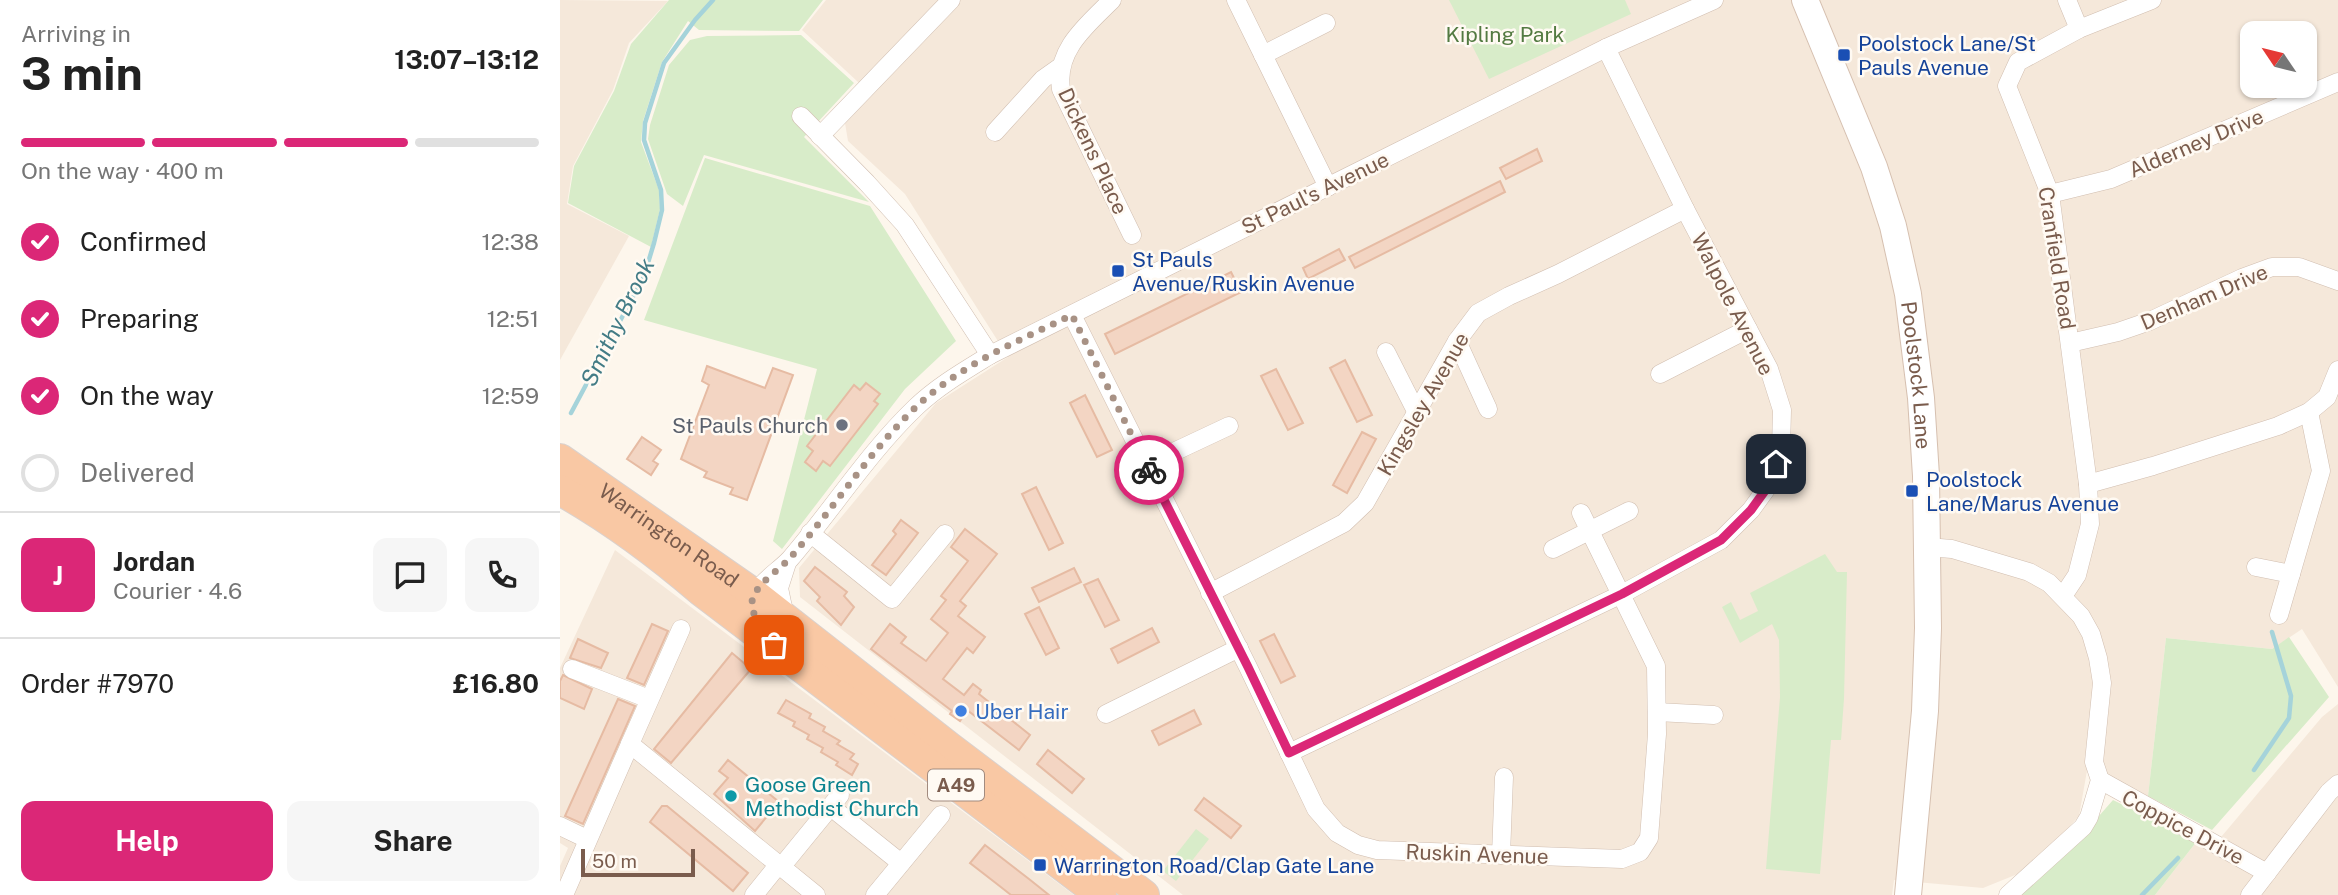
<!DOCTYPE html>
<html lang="en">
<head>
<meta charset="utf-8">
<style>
  :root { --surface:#fff; --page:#f6f6f6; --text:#222; --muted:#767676; --line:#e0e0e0; --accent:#db2777 }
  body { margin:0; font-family:"Public Sans",sans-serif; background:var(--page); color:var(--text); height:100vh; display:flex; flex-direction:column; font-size:26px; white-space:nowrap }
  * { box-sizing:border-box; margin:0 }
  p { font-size:23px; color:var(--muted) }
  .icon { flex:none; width:38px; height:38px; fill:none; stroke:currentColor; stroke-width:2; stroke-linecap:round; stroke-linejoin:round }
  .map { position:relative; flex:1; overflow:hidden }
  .side { display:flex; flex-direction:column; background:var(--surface); width:560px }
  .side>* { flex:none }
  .needle { width:46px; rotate:305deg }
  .buttons { position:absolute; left:1680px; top:21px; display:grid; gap:14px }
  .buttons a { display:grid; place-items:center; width:77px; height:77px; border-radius:14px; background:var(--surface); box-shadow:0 2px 5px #0004; font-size:35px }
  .scale { position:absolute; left:21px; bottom:18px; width:114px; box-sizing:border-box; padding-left:7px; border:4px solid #7a5c4d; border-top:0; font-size:19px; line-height:24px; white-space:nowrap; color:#7a5c4d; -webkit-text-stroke:5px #fffaf3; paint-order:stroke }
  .pin { position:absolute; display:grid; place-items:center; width:60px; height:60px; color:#fff; margin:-30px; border-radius:14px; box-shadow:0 4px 10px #0006 }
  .courier { position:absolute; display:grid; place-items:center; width:70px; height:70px; margin:-35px; border:5px solid #db2777; border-radius:50%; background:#fff; color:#222; box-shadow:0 2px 9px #0007 }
  .headline em { font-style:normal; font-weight:700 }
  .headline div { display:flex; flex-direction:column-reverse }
  .headline { display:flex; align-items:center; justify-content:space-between; height:119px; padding:0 21px }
  h1 { font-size:46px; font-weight:700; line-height:52px }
  .bar { display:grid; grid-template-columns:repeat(4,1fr); gap:10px 7px; align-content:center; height:84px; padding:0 21px }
  .bar i { height:9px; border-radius:5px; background:var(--line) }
  .bar .on { background:var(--accent) }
  .bar p { grid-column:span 4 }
  .line { display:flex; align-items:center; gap:18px; padding:0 21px; border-top:2px solid var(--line) }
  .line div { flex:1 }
  .round { display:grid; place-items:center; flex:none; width:74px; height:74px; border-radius:14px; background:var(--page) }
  ol { padding:0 21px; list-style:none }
  li { display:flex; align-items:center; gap:21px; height:77px }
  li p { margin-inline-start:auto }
  li .icon { padding:7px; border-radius:50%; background:var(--accent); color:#fff; stroke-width:4 }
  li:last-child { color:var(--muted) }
  li i { width:38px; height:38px; border:4px solid var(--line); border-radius:50% }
  .primary-button { display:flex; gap:14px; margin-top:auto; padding:14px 21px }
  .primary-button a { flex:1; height:80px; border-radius:14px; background:var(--accent); color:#fff; font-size:28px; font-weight:700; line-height:80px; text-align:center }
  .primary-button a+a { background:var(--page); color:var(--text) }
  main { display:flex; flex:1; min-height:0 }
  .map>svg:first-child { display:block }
</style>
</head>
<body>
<main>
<section class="side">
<div class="headline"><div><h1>3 min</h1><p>Arriving in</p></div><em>13:07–13:12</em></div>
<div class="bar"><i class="on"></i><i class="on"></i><i class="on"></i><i></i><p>On the way · 400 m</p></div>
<ol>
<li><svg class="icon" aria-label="check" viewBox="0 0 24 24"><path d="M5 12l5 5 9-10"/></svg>Confirmed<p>12:38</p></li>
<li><svg class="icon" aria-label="check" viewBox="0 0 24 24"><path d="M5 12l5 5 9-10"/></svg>Preparing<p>12:51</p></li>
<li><svg class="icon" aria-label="check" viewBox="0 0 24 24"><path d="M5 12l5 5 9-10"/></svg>On the way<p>12:59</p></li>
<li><i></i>Delivered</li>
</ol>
<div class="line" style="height:126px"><b class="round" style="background:var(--accent);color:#fff">J</b><div><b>Jordan</b><p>Courier · 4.6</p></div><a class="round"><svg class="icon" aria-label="chat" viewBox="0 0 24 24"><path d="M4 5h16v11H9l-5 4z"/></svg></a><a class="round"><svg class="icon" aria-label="phone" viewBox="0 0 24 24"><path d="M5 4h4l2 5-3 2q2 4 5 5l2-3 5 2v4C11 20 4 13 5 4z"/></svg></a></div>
<div class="line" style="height:91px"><div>Order #7970</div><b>£16.80</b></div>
<div class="primary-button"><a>Help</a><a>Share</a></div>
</section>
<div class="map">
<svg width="1778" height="895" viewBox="0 0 1778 895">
  <rect width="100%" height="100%" fill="#fdf6ec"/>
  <g fill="#f5e8da" fill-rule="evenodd">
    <polygon points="0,0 108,1 69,43 53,90 13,166 7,204 69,236 0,360"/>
    <path d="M266,0h1512v687l-36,-58 -30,20 -106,-11 -18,158 -60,-31 -9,51 -49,53 -47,19 -89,-8 -2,15h-709l-383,-298 -1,-29 137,-165 72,-46 -103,-163 -57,-53 -3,-18 27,-28 -70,-65zM1692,33h53v53h-53z"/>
    <polygon points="55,550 514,895 0,895 0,866 8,848 0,843 0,668"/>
    <polygon points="1778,704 1778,895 1595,895 1637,841 1651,849 1762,717"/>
  </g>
  <g fill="#d8ecc9">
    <polygon points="109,0 263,0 239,31 139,30 128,21 102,62 83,121 81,142 99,190 100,209 91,247 8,203 14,166 54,91 71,44"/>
    <polygon points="889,0 1065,0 1071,14 929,79"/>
    <polygon points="241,35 294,83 244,137 309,202 144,155 123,206 107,194 88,139 90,125 109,65 130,40 147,36"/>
    <polygon points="145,158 310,206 396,341 345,389 222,549 213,541 257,369 84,320"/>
    <polygon points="1265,554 1277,572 1287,572 1284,699 1281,740 1271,740 1260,874 1206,869 1220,697 1219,640 1212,624 1180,643 1162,607 1171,602 1180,620 1198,611 1190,593"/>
    <polygon points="1729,637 1769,697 1652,830 1588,796 1606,638 1712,649"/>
    <polygon points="1553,800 1637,841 1595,895 1456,895 1524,833"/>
    <polygon points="636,829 649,839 616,881 603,871"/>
  </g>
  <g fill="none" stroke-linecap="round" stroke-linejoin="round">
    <g stroke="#a5d3da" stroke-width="4.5">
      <polyline points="11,413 84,276 94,243 102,210 101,190 84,140 85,123 104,63 135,20 153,0"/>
      <polyline points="1694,770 1729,718 1731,696 1712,632"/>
      <polyline points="1582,895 1618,858"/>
    </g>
  </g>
  <g fill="#f3d5c3" stroke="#e6bba3" stroke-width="2">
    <polygon points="977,149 982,161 946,179 940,168"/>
    <polygon points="940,181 945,192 795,268 789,257"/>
    <polygon points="779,249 785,260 748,279 743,268"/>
    <polygon points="671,272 681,292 555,354 545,334"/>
    <polygon points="785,360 812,415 797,422 770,368"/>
    <polygon points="147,366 205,388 213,368 233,375 187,500 170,494 173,488 144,477 147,472 121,459 149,385 142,381"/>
    <polygon points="716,369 743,423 728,430 701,376"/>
    <polygon points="306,383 320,394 314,401 318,404 270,466 263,461 256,471 245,462 253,451 247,446 294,385 300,390"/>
    <polygon points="525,395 552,450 537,457 510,403"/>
    <polygon points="802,432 816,439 787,493 773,485"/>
    <polygon points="82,437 101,450 93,461 98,464 91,475 67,459"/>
    <polygon points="476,487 503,543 489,550 462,494"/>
    <polygon points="341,520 358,533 326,575 312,565 336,534 333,531"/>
    <polygon points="405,529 437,554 400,601 406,606 398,616 425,637 413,653 407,648 383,679 404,695 413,684 421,690 419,694 470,735 459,750 407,710 400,721 390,714 392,711 311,649 330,624 346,637 341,643 366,661 388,633 371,619 386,600 381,596 408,561 391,547"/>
    <polygon points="255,567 287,592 284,596 294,607 281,625 257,601 260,597 244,581"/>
    <polygon points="514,568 521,582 479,602 472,588"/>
    <polygon points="538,579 559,620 545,627 524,585"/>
    <polygon points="479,607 499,648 486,655 465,614"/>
    <polygon points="92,624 108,631 84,685 67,678"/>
    <polygon points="592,628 599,642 558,663 551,649"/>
    <polygon points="714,634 735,676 721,683 700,641"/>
    <polygon points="18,639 48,653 41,668 10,658"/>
    <polygon points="172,653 191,669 111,763 94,749"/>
    <polygon points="3,675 32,689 24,709 0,698 0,681"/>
    <polygon points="58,699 75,706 23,824 5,816"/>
    <polygon points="226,700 251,714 249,718 265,727 263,731 280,741 277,744 294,754 290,759 298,764 292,775 276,765 278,762 261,752 263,748 247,739 249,735 233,726 235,722 218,713"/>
    <polygon points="634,710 641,724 599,745 592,731"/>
    <polygon points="488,750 524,779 512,793 477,764"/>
    <polygon points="168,760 219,802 195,831 154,794 168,778 159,771"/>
    <polygon points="644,798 681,826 671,838 635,810"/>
    <polygon points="102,806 107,806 188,873 173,891 90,822"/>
    <polygon points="425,845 469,879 489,895 451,895 437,884 410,863"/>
  </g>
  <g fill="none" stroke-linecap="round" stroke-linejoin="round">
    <g stroke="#d1beb0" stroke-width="19">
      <g id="minor">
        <path d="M552,0c-25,25 -57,50 -51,89l71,146"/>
        <polyline points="676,0 768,187"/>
        <polyline points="1507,0 1519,29"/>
        <polyline points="703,55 766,23"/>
        <polyline points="241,116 307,183 345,225 430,355"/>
        <polyline points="435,132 483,79 500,67"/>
        <polyline points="260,136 391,0"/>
        <polyline points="1490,194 1551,179 1778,82"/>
        <polyline points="512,315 688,667 756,809 777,833 798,845 817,850 1062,859 1080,852 1089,838 1097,734 1096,666 1021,513"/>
        <polyline points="897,341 928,409"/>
        <polyline points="1510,343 1558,332 1590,321 1682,278 1712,267 1739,267 1778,281"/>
        <polyline points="826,352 857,413"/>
        <polyline points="1100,374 1188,329"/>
        <polyline points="586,465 669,426"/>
        <polyline points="1528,484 1593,466 1718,426 1749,412 1767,397 1778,370"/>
        <polyline points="250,533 332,599 385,534"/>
        <polyline points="1367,547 1392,549 1469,572 1489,583 1521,616 1531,634 1538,658 1542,683 1534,762 1540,780 1529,817 1523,827 1448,895"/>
        <polyline points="993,549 1069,511"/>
        <polyline points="1696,567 1731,574"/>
        <polyline points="650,593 784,523 805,503 897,341 918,313 949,296 998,274 1125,209"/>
        <polyline points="1503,596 1517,575 1530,524 1528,484 1490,194 1447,86 1458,62 1519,29 1592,0"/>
        <path d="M192,602c5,-19 26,-30 38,-43 43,-50 78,-106 126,-152 22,-21 48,-36 74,-52l616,-307 108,-48"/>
        <polyline points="1719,615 1761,471 1749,412"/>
        <polyline points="225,617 219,588 227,563"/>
        <polyline points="121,629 70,744 256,895"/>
        <polyline points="12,669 89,699"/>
        <polyline points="1097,712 1154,715"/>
        <polyline points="546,714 679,648"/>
        <polyline points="729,753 1062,594 1161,540 1191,510 1212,481 1221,448 1222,410 1209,369 1125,209 1046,48"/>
        <polyline points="1540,780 1707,873"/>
        <polyline points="271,807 341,863"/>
        <polyline points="0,826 27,839"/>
        <polyline points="941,855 944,777"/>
        <polyline points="222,866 280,795"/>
        <polyline points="4,895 70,744"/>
        <polyline points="194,895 219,864"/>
        <polyline points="315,895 381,815"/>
        <polyline points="1690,895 1769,792 1778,784"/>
      </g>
    </g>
    <g stroke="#d6c0b0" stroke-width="28">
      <g id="secondary">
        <path id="s1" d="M1245,0l69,167 19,59 15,68 13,104 5,78 2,152 -3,83 -17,184"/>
      </g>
    </g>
    <g stroke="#dad1cd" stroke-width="32">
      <g id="trunk">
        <path id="s2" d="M0,459l194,135 195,153 195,148"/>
        <path d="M0,490c51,29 96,62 140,100l401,305"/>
      </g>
    </g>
    <use href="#minor" stroke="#fff" stroke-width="18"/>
    <use href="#secondary" stroke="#fff" stroke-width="26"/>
    <use href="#trunk" stroke="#f9c8a4" stroke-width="30"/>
  </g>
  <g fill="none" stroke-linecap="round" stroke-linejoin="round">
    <path stroke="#a89285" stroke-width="7" stroke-dasharray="0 12.6" d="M214,645c-8,-11 -22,-27 -22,-42 0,-16 27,-33 37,-44 44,-49 79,-106 127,-152 44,-42 102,-66 156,-92l77,155"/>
    <polyline stroke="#db2777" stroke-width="9" points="589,470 688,667 729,753 1062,594 1161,540 1191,510 1212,481 1216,464"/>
  </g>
  <g fill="#1a4fb4" stroke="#fffaf3" stroke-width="2.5">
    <rect x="1277" y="48" width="14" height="14" rx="3.5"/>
    <rect x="551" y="264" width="14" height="14" rx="3.5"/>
    <rect x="1345" y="484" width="14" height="14" rx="3.5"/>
    <rect x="473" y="858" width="14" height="14" rx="3.5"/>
  </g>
  <circle fill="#6b7280" stroke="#fffaf3" stroke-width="2.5" cx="282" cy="425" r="7"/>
  <circle fill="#3f7fe0" stroke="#fffaf3" stroke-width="2.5" cx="401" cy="711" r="7"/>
  <circle fill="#0f9aa8" stroke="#fffaf3" stroke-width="2.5" cx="171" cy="796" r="7"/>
  <g text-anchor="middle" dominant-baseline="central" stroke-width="5" stroke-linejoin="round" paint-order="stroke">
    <rect fill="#fffaf3" stroke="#a28b7f" stroke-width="2" x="368" y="769.5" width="56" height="31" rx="5"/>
    <g font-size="19" font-weight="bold" fill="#7a5c4d">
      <text x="396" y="785">A49</text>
    </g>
    <g font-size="21" fill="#537a41" stroke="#fffaf3">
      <text x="945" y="34">Kipling Park</text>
    </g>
    <g font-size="21" fill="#164399" stroke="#fffaf3" text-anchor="start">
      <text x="1298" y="43">Poolstock Lane/St<tspan x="1298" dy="24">Pauls Avenue</tspan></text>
      <text x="572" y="259">St Pauls<tspan x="572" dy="24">Avenue/Ruskin Avenue</tspan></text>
      <text x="1366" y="479">Poolstock<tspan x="1366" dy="24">Lane/Marus Avenue</tspan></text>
      <text x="494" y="865">Warrington Road/Clap Gate Lane</text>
    </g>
    <g font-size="21" fill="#7a5c4d" stroke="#fffaf3">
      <text transform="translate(1636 143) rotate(-23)">Alderney Drive</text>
      <text transform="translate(533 151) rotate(65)">Dickens Place</text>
      <text transform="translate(755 193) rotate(-26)">St Paul's Avenue</text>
      <text transform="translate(1497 258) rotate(81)">Cranfield Road</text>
      <text transform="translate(1644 297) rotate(-23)">Denham Drive</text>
      <text transform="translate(1173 304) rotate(63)">Walpole Avenue</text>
      <text stroke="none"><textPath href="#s1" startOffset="394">Poolstock Lane</textPath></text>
      <text transform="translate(863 404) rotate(-60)">Kingsley Avenue</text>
      <text stroke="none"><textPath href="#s2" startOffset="133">Warrington Road</textPath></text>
      <text transform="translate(1623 827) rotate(28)">Coppice Drive</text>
      <text transform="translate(917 854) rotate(2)">Ruskin Avenue</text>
    </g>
    <g font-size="21" fill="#5b616d" stroke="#fffaf3" text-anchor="end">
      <text x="268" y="425">St Pauls Church</text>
    </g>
    <g font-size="21" fill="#366cbe" stroke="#fffaf3" text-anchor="start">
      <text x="415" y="711">Uber Hair</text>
    </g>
    <g font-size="21" fill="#0d838f" stroke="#fffaf3" text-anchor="start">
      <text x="185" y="784">Goose Green<tspan x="185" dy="24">Methodist Church</tspan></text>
    </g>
    <g font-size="23" font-style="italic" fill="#437c86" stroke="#fffaf3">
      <text transform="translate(57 322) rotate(-64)">Smithy Brook</text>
    </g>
  </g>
</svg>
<div class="buttons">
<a><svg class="needle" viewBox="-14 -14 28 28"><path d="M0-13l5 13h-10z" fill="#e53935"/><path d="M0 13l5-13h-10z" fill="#767676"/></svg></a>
</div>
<div class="scale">50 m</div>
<div class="pin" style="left:214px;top:645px;background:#ea580c"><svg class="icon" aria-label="bag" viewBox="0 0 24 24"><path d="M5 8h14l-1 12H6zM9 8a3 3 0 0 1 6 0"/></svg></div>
<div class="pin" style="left:1216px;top:464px;background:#1f2937"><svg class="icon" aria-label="home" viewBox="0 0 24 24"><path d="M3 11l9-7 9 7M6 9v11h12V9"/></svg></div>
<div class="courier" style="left:589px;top:470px"><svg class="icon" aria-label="bike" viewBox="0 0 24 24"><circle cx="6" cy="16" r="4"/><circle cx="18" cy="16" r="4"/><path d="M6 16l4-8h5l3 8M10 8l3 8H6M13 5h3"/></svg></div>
</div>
</main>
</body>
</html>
